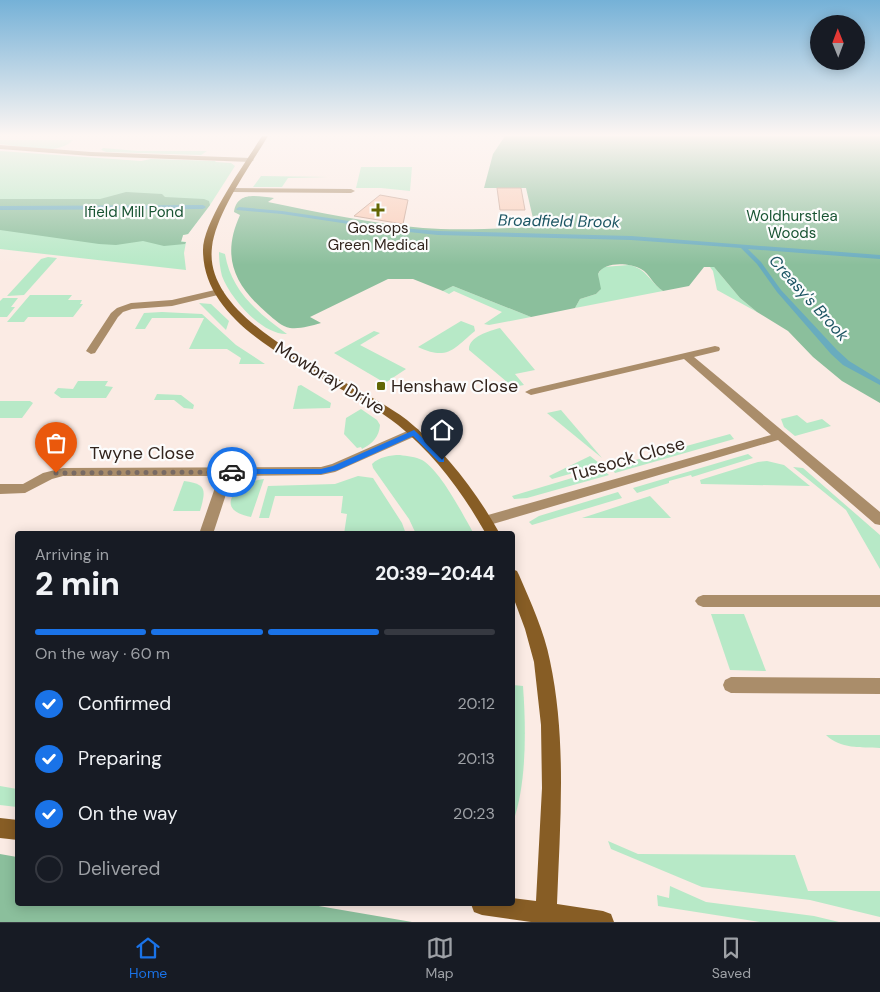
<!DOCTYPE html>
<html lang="en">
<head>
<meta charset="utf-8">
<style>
  :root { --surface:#171b24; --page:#20242c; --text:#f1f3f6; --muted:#9ea1a6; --line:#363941; --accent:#1a73e8 }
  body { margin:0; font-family:"DM Sans",sans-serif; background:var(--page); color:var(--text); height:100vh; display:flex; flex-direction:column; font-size:19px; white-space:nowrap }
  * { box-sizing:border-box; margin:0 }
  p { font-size:16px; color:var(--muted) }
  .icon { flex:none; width:28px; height:28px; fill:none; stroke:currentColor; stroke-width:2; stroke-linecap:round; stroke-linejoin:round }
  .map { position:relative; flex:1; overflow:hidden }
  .drawer { position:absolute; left:15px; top:531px; width:500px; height:375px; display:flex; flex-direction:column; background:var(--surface); border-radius:5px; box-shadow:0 2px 12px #0003 }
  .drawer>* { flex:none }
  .needle { width:32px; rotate:359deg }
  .controls { position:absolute; left:810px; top:15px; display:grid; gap:10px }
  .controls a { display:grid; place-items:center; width:55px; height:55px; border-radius:50%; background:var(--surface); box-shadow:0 2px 12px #0003; font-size:25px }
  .pin { position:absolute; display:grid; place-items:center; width:42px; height:42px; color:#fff; margin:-51px -21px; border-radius:50% 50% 50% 0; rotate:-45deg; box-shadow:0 0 5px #0007 }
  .pin .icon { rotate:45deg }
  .courier { position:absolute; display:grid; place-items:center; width:50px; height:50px; margin:-25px; border:4px solid #1a73e8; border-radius:50%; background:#fff; color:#222; box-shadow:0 1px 6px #0007 }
  .summary em { font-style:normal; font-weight:800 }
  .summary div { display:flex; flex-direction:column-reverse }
  .summary { display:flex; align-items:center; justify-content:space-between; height:85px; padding:0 20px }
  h1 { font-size:32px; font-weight:800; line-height:38px }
  .bar { display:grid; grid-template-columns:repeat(4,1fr); gap:8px 5px; align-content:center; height:60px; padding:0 20px }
  .bar i { height:6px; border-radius:4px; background:var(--line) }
  .bar .current { background:var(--accent) }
  .bar p { grid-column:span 4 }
  ol { padding:0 20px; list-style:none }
  li { display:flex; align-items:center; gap:15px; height:55px }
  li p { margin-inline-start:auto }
  li .icon { padding:5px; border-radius:50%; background:var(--accent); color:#fff; stroke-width:4 }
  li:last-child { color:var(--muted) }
  li i { width:28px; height:28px; border:2px solid var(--line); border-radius:50% }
  .tabs { display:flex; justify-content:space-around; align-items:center; height:70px; border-top:1px solid var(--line); background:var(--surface); font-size:14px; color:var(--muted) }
  .tabs a { display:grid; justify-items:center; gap:2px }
  .tabs .current { color:var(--accent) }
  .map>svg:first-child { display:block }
</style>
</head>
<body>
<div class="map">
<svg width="880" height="922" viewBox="0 0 880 922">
  <rect width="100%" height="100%" fill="#fbebe4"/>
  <g fill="#b7e9c7">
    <path d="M0,140h73c-16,17 -52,6 -73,4z"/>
    <polygon points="103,148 138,151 207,151 201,155 106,152 101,150"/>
    <polygon points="0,151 141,161 151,159 216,161 215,162 231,163 235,166 210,205 188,234 183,235 181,241 186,242 184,253 186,270 0,249"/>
    <polygon points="361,167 412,167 410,191 381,188 356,188"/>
    <polygon points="261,176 328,177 288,178 282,187 253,187"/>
    <path d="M219,252l6,2c6,37 33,59 62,80 -25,1 -57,-36 -65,-58 -2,-8 -3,-16 -3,-24z"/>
    <polygon points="48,257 57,258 24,295 7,296 41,259"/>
    <path d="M629,265c18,4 20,16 34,26l-88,17 5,-9 16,-5 4,-4 -2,-16 5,-7z"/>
    <polygon points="710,267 714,267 740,298 757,312 717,290 713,271"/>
    <polygon points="453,286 531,317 489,325 484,324 502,312 454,291 449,294 443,291"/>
    <polygon points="30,295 72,295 68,300 82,300 80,304 83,304 73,317 28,317 24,322 7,322"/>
    <polygon points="3,298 18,298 11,307 15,307 7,317 0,317 0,301"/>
    <polygon points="199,303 211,304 229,321 226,330"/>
    <polygon points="162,312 202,314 236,345 265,364 239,364 241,358 227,349 189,349 204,318 152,318 145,329 135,329 144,313"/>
    <path d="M461,321l13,5 1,5c-22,18 -27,30 -57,16z"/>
    <path d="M500,328l35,42 -20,4 9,11 -11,2 -44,-37c-1,-13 20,-19 31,-22z"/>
    <polygon points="374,331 380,333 360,345 406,369 385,383 334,353"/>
    <polygon points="78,381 108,381 105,386 113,387 106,398 61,398 54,393 58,388 73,389"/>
    <polygon points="301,385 331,403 330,408 293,409 298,386"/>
    <polygon points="157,394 181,395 194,405 193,409 184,408 174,400 154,400"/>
    <polygon points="0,401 30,401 33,403 22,418 0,418"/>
    <path d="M361,409l16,11 3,5c-1,12 -7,18 -18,24l-1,-2 -4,1 -13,-14 2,-16z"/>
    <polygon points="561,410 602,458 547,413"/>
    <polygon points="797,415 807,423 822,419 831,426 795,436 784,427 781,419"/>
    <polygon points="730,434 734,439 615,473 610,467"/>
    <polygon points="748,454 753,458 692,477 691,475 669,481 669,483 637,493 633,488"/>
    <path d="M400,455c7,1 16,2 22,5 19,11 41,55 52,74h-58l-7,-15 -36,-51 -1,-4c7,-7 18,-9 28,-9z"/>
    <polygon points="590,456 599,463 598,466 552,479 549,476"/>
    <polygon points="767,461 784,465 810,486 701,484 700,480 758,462"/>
    <polygon points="793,467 803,468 880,535 880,569 846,510"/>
    <polygon points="602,469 609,475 527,498 514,499 512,496"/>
    <polygon points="358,476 373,478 402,523 406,534 344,534 347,514 341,513 343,496 275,496 269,518 259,518 268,486 335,484"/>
    <path d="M264,479l-13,38c-39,-7 -15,-35 13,-38z"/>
    <path d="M184,481c23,3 22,9 16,30h-27z"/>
    <polygon points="618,492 622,498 532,525 529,522 539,516"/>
    <polygon points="650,496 671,518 582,518"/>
    <polygon points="711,614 744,614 766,671 730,670"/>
    <path d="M513,685l10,1c3,41 4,97 -10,136z"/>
    <path d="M826,735h54v13c-19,-1 -40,1 -54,-13z"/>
    <polygon points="0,786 17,789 17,807 0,805"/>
    <polygon points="608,841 638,854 795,855 808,891 880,891 880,917 810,900 702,887 611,849"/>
    <polygon points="670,886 706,902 814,916 839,922 760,922 658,906 657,895 669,898"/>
  </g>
  <g fill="#8bbf9c">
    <path d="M505,136h375v267l-38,-22 -29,-24 -25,-26 -31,-19 -17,-14 -26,-31h-10l-15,19 -26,5c-11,-7 -13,-17 -22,-22 -11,-6 -37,-8 -43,5l3,15 -5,5 -16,5 -5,9 -44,9 -78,-31 -10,5 -30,-12h-25l-78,38 11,6c-11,3 -20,6 -31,5 -8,-1 -16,-9 -22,-14 -34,-29 -47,-57 -28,-99l-6,-3c3,-21 23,-16 40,-14l-6,4c52,11 103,21 155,26 38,3 75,0 112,-1l-9,-39h-42l9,-34z"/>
    <polygon points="126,192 162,194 165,197 204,199 209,201 210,205 188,234 183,235 181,242 186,242 185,244 164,246 143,241 116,245 99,244 0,230 0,199 100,199"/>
    <polygon points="0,854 17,857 18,904 307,904 412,922 0,922"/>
  </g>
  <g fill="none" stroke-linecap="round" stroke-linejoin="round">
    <g fill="#69acbe" fill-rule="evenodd">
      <polygon points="0,206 203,205 206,207 203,209 0,210"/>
      <polygon points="239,207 282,211 389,227 438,231 631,236 880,255 880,259 748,249 761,262 781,290 837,350 849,361 880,380 880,385 843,365 831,354 777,292 757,264 741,248 631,240 438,235 389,230 282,214 237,210 236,209"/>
    </g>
  </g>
  <g fill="#facdb8" stroke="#c7a392">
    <polygon points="497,188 521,188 525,210 500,210"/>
    <polygon points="380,195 408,200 403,224 354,216"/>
  </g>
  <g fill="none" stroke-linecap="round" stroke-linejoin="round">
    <g fill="#aa8d6a" fill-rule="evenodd">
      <polygon points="0,145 91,152 251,158 254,160 251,162 91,156 0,149"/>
      <polygon points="230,188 351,189 355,191 351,193 233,192 230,192"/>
      <polygon points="219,289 224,292 222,294 172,306 132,309 123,312 118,317 95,353 91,354 86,351 111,313 117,308 131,303 172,300"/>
      <polygon points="715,346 719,347 720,349 719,351 694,357 880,512 880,525 875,524 778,440 486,526 481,525 479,521 481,517 771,435 684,359 531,395 525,392 531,389"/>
      <polygon points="414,428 418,429 420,432 418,435 335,472 321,475 232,476 213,534 199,534 219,476 63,476 52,479 25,493 0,494 0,484 23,484 43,473 63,468 321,467 332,464"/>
      <polygon points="703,595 880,595 880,607 703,607 698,605 695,601 698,597"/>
      <polygon points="731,677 880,678 880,694 731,693 725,690 723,685 725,680"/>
    </g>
    <g fill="#875d25" fill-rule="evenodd">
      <path d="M262,136h6c-18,30 -52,77 -56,111 -10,79 143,133 195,173 38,31 69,71 93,114h-14c-23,-41 -51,-79 -88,-109 -58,-47 -195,-86 -195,-175 0,-29 43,-88 59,-114z"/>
      <path d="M512,569l5,2 2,4c12,28 25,56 31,86 17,80 10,163 7,243l46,7 8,3 3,8h-83l-49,-7 -8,-3 -3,-8h41v-6l24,3 6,-113 -1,-63 -7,-63 -9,-33 -13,-35z"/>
      <polygon points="0,818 18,820 18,840 0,838"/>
    </g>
  </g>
  <linearGradient id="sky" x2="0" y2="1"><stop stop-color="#75b1d7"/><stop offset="0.51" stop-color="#fdf6f3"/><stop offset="1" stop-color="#fdf6f3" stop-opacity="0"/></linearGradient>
  <rect width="880" height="265" fill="url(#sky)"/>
  <polygon fill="#1a73e8" points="414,430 444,458 444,462 439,462 413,436 338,470 321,474 232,474 228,472 232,469 321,469 333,466"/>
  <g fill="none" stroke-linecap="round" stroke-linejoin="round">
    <polyline stroke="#786a63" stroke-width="5" stroke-dasharray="0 9" points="56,473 232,472"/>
  </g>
  <g fill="#626603" stroke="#fcfcfc" stroke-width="2">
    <path d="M375.5 202.5h5v5h5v5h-5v5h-5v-5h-5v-5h5z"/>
    <rect x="376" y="381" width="10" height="10" rx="2.5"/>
  </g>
  <g text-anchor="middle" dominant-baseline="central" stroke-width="4.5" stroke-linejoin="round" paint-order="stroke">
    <g font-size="15" fill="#195433" stroke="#fcfcfc">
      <text x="134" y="212">Ifield Mill Pond</text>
      <text x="792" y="216">Woldhurstlea<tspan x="792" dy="17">Woods</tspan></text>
    </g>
    <g font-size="15" fill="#32241d" stroke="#fcfcfc">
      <text x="378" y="228">Gossops<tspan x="378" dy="17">Green Medical</tspan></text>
    </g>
    <g font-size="16" font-style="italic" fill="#1c5563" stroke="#fcfcfc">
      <text transform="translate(559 221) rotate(1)">Broadfield Brook</text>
      <text transform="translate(809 298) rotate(48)">Creasy's Brook</text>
    </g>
    <g font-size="18" fill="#32241d" stroke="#fcfcfc">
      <text transform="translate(330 378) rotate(31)">Mowbray Drive</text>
      <text x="142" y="453">Twyne Close</text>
      <text transform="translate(627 459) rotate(-16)">Tussock Close</text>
    </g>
    <g font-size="18" fill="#32241d" stroke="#fcfcfc" text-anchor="start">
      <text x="391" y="386">Henshaw Close</text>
    </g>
  </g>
</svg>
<div class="controls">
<a><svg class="needle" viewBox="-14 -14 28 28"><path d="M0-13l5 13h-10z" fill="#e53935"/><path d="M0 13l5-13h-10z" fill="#9ea1a6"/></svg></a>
</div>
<div class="pin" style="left:56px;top:473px;background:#ea580c"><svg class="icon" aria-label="bag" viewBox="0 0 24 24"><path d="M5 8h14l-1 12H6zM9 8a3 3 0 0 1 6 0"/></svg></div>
<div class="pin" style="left:442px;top:460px;background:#1f2937"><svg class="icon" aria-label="home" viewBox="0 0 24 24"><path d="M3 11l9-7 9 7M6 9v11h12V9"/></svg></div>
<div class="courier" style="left:232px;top:472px"><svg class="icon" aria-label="car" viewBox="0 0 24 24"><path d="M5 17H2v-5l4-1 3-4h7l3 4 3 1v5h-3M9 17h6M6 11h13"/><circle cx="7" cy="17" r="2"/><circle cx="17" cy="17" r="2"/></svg></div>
<section class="drawer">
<div class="summary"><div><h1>2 min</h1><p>Arriving in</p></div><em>20:39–20:44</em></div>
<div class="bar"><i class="current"></i><i class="current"></i><i class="current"></i><i></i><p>On the way · 60 m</p></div>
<ol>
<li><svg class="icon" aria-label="check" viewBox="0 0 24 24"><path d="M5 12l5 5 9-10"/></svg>Confirmed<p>20:12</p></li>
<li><svg class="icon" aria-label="check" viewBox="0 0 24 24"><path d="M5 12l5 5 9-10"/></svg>Preparing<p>20:13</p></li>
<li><svg class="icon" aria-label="check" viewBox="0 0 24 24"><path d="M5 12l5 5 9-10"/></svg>On the way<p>20:23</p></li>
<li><i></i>Delivered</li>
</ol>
</section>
</div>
<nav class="tabs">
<a class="current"><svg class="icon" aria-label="home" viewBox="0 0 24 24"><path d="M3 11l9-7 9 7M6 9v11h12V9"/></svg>Home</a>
<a><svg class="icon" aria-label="map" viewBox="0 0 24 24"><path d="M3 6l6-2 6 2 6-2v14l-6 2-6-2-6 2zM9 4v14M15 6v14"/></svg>Map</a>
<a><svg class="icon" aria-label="saved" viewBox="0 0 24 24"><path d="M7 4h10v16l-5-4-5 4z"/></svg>Saved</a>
</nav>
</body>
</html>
